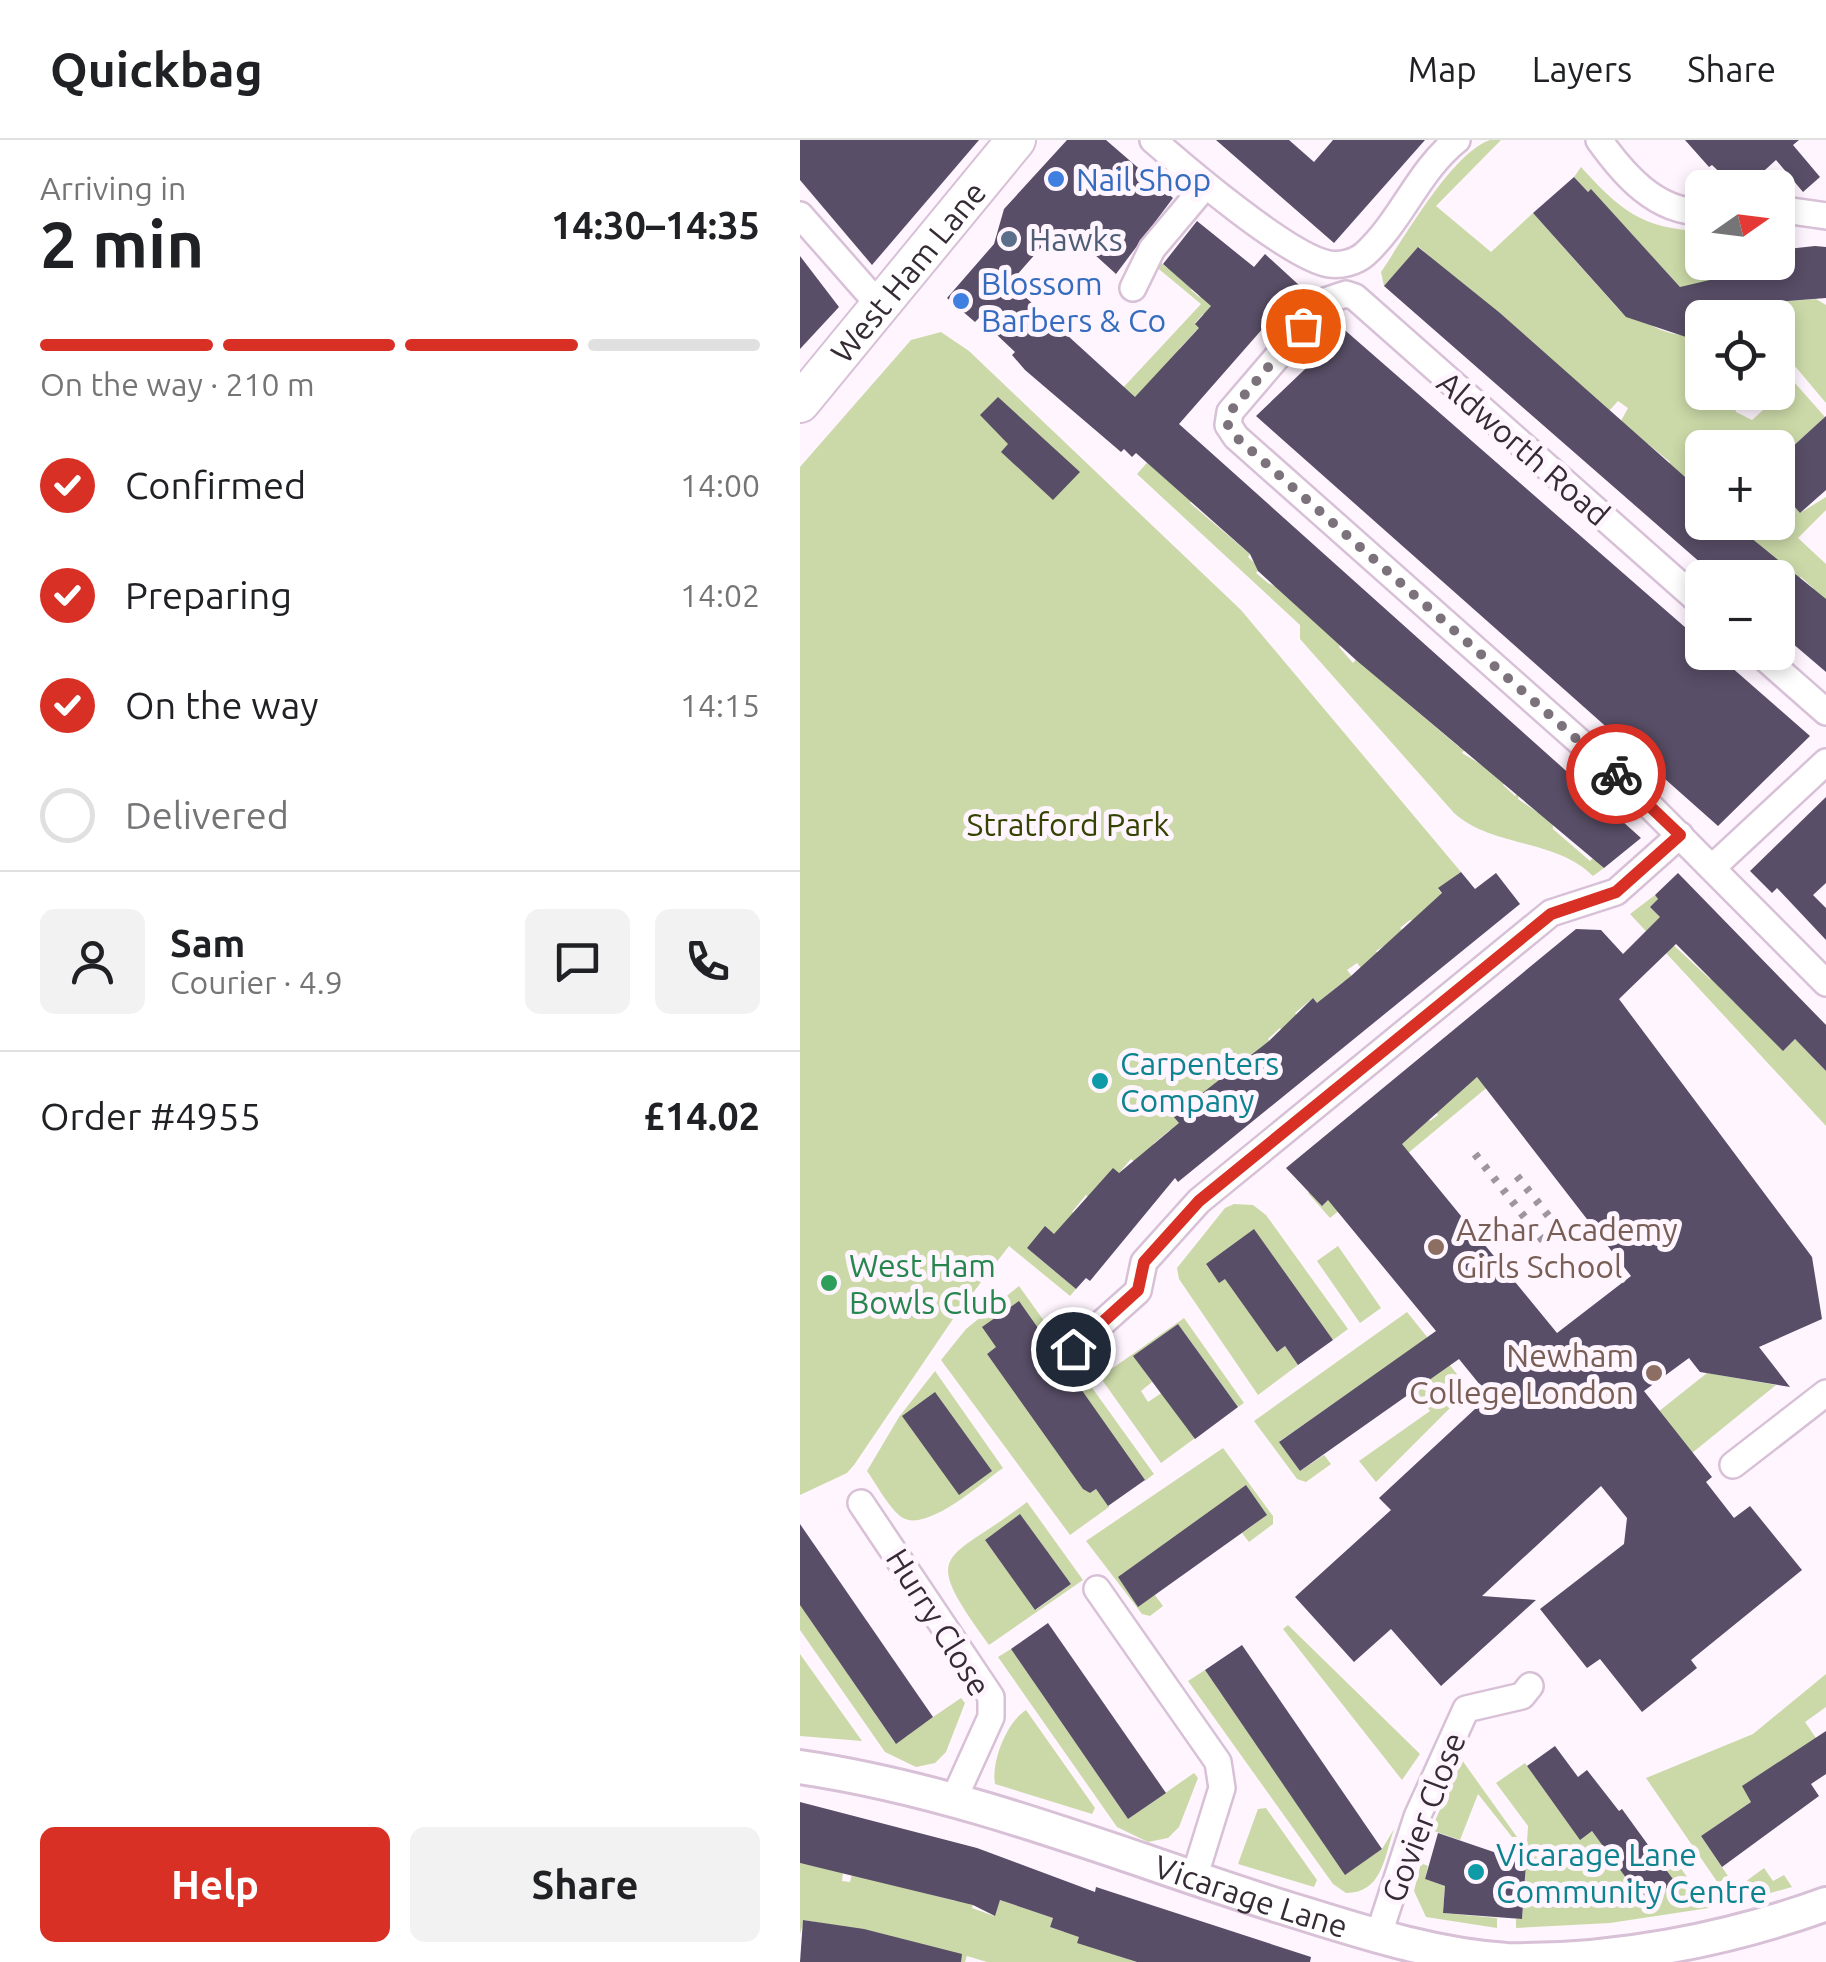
<!DOCTYPE html>
<html lang="en">
<head>
<meta charset="utf-8">
<style>
  :root { --surface:#fff; --page:#f2f2f2; --text:#202124; --muted:#757577; --line:#e0e0e0; --accent:#d93025 }
  body { margin:0; font-family:Ubuntu,sans-serif; background:var(--page); color:var(--text); height:100vh; display:flex; flex-direction:column; font-size:38px; white-space:nowrap }
  * { box-sizing:border-box; margin:0 }
  p { font-size:32px; color:var(--muted) }
  .icon { flex:none; width:55px; height:55px; fill:none; stroke:currentColor; stroke-width:2; stroke-linecap:round; stroke-linejoin:round }
  .map { position:relative; flex:1; overflow:hidden }
  .sheet { display:flex; flex-direction:column; background:var(--surface); width:800px }
  .sheet>* { flex:none }
  .needle { width:65px; rotate:76deg }
  .tools { position:absolute; left:885px; top:30px; display:grid; gap:20px }
  .tools a { display:grid; place-items:center; width:110px; height:110px; border-radius:15px; background:var(--surface); box-shadow:0 5px 15px #0003; font-size:50px }
  .pin { position:absolute; display:grid; place-items:center; width:85px; height:85px; color:#fff; margin:-42px; border:5px solid #fff; border-radius:50%; box-shadow:0 2px 10px #0007 }
  .courier { position:absolute; display:grid; place-items:center; width:100px; height:100px; margin:-50px; border:8px solid #d93025; border-radius:50%; background:#fff; color:#222; box-shadow:0 2px 12px #0007 }
  .summary em { font-style:normal; font-weight:700 }
  .summary div { display:flex; flex-direction:column-reverse }
  .summary { display:flex; align-items:center; justify-content:space-between; height:170px; padding:0 40px }
  h1 { font-size:65px; font-weight:700; line-height:75px }
  .bar { display:grid; grid-template-columns:repeat(4,1fr); gap:15px 10px; align-content:center; height:120px; padding:0 40px }
  .bar i { height:12px; border-radius:8px; background:var(--line) }
  .bar .current { background:var(--accent) }
  .bar p { grid-column:span 4 }
  .line { display:flex; align-items:center; gap:25px; padding:0 40px; border-top:2px solid var(--line) }
  .line div { flex:1 }
  .round { display:grid; place-items:center; flex:none; width:105px; height:105px; border-radius:15px; background:var(--page) }
  ol { padding:0 40px; list-style:none }
  li { display:flex; align-items:center; gap:30px; height:110px }
  li p { margin-inline-start:auto }
  li .icon { padding:10px; border-radius:50%; background:var(--accent); color:#fff; stroke-width:4 }
  li:last-child { color:var(--muted) }
  li i { width:55px; height:55px; border:5px solid var(--line); border-radius:50% }
  .button { display:flex; gap:20px; margin-top:auto; padding:20px 40px }
  .button a { flex:1; height:115px; border-radius:15px; background:var(--accent); color:#fff; font-size:40px; font-weight:700; line-height:115px; text-align:center }
  .button a+a { background:var(--page); color:var(--text) }
  header { display:flex; align-items:center; gap:60px; box-sizing:border-box; height:140px; padding:0 50px; background:var(--surface); border-bottom:2px solid var(--line) }
  header strong { font-size:48px }
  nav { display:flex; gap:55px; margin-inline-start:auto; font-size:35px }
  main { display:flex; flex:1; min-height:0 }
  .map>svg:first-child { display:block }
</style>
</head>
<body>
<header>
<strong>Quickbag</strong>
<nav><a>Map</a><a>Layers</a><a>Share</a></nav>
</header>
<main>
<section class="sheet">
<div class="summary"><div><h1>2 min</h1><p>Arriving in</p></div><em>14:30–14:35</em></div>
<div class="bar"><i class="current"></i><i class="current"></i><i class="current"></i><i></i><p>On the way · 210 m</p></div>
<ol>
<li><svg class="icon" aria-label="check" viewBox="0 0 24 24"><path d="M5 12l5 5 9-10"/></svg>Confirmed<p>14:00</p></li>
<li><svg class="icon" aria-label="check" viewBox="0 0 24 24"><path d="M5 12l5 5 9-10"/></svg>Preparing<p>14:02</p></li>
<li><svg class="icon" aria-label="check" viewBox="0 0 24 24"><path d="M5 12l5 5 9-10"/></svg>On the way<p>14:15</p></li>
<li><i></i>Delivered</li>
</ol>
<div class="line" style="height:180px"><a class="round"><svg class="icon" aria-label="person" viewBox="0 0 24 24"><circle cx="12" cy="8" r="4"/><path d="M4 21q1-7 8-7t8 7"/></svg></a><div><b>Sam</b><p>Courier · 4.9</p></div><a class="round"><svg class="icon" aria-label="chat" viewBox="0 0 24 24"><path d="M4 5h16v11H9l-5 4z"/></svg></a><a class="round"><svg class="icon" aria-label="phone" viewBox="0 0 24 24"><path d="M5 4h4l2 5-3 2q2 4 5 5l2-3 5 2v4C11 20 4 13 5 4z"/></svg></a></div>
<div class="line" style="height:130px"><div>Order #4955</div><b>£14.02</b></div>
<div class="button"><a>Help</a><a>Share</a></div>
</section>
<div class="map">
<svg width="1026" height="1822" viewBox="0 0 1026 1822">
  <rect width="100%" height="100%" fill="#fff5ff"/>
  <g fill="#cbd9a8" fill-rule="evenodd">
    <path d="M690,0h11l-65,66 55,46 42,-39 89,100 7,-5c17,19 48,32 73,26v58l29,1 5,19 16,8 42,-38 31,35 -47,43v-12h-76v44l-49,-9 17,-21 -22,-18 -18,20 -13,-36 11,-20 -10,-7 -9,10 -109,-98 -18,21 -58,-69 6,-8 -11,-10 -35,39 -3,-14c24,-35 71,-119 109,-132z"/>
    <path d="M781,27c39,43 61,62 121,64v31l41,1 -52,36 -100,-109 -3,2 -14,-15z"/>
    <polygon points="376,119 396,144 391,150 399,157 417,138 409,179 403,174 395,183 410,198 396,191 380,208 344,273 320,251 401,164 354,125 358,120 367,128"/>
    <polygon points="1016,159 1026,165 1026,263 978,206 978,178 958,178 975,162"/>
    <polygon points="141,192 169,211 441,470 661,732 638,749 679,797 610,780 600,788 605,793 576,811 589,828 565,833 557,823 547,830 563,851 556,856 543,842 526,856 529,878 513,858 495,873 510,894 485,894 480,888 468,899 482,917 408,980 392,961 374,976 389,995 381,1002 370,990 353,1004 362,1017 363,1046 331,1019 294,1062 286,1055 272,1072 280,1078 261,1100 227,1108 276,1149 270,1156 209,1106 155,1176 54,1325 47,1333 0,1355 0,327 111,200"/>
    <path d="M353,316l50,31 -13,16 60,51 -2,3 12,11 -4,5 12,10 90,43 -19,21 14,16 21,-24 12,46 73,62 16,-18 4,3 -17,21 45,27 -4,5 12,11 5,-6 -2,9 19,13 14,-16 2,33 37,32 16,-17 -7,19 5,5 -11,8c-38,-38 -100,-28 -139,-63l-154,-174v-14l-163,-151z"/>
    <polygon points="978,348 1000,373 1026,357 1026,370 998,398 1026,424 1026,459 1008,479 1008,454 1013,448 1001,437 989,444 997,435 986,426 976,437 972,416 951,398 930,411 948,390 940,383 978,382"/>
    <polygon points="855,755 858,759 850,767 860,777 868,800 910,839 924,826 919,847 935,863 948,851 984,910 995,899 1026,931 1026,986 830,774"/>
    <polygon points="813,804 833,824 822,835 530,1078 508,1053 511,1051 523,1065 615,963 630,981 638,975 631,965"/>
    <polygon points="434,1064 453,1065 466,1075 548,1189 533,1200 454,1090 406,1125 419,1142 433,1133 477,1212 485,1206 498,1225 458,1255 379,1139 377,1128 425,1068"/>
    <polygon points="538,1106 581,1168 560,1183 517,1121"/>
    <polygon points="219,1146 354,1334 345,1341 219,1162 196,1207 187,1214 290,1353 296,1349 309,1367 270,1395 141,1220 166,1189"/>
    <polygon points="607,1172 669,1249 576,1342 559,1321 630,1271 616,1250 628,1241 609,1211 480,1301 500,1331 524,1315 531,1324 506,1342 497,1339 454,1281"/>
    <polygon points="384,1178 444,1263 438,1267 378,1184 334,1216 352,1242 341,1251 348,1262 369,1248 402,1293 361,1323 300,1237"/>
    <path d="M135,1231l68,97c-21,14 -79,68 -103,48 -13,-11 -23,-31 -33,-45l32,-54z"/>
    <polygon points="907,1233 976,1245 892,1313 858,1272"/>
    <polygon points="423,1308 473,1376 473,1384 449,1402 442,1393 467,1375 319,1437 338,1466 355,1455 363,1466 350,1476 342,1474 286,1401"/>
    <path d="M227,1362l56,78 -94,65c-71,-98 -44,-80 38,-143zM220,1375l51,69 -35,26 -51,-70z"/>
    <polygon points="0,1464 95,1603 161,1558 165,1563 146,1612 135,1623 116,1627 85,1612 0,1490"/>
    <polygon points="488,1485 620,1614 602,1640 483,1489"/>
    <polygon points="211,1509 328,1679 394,1633 398,1638 379,1687 368,1698 348,1702 317,1687 198,1517"/>
    <polygon points="0,1514 62,1601 0,1596"/>
    <path d="M405,1530l140,204 37,-25 12,-20c-10,29 -12,64 -48,64l-13,-9 -145,-203z"/>
    <polygon points="1026,1534 1026,1567 1005,1582 1016,1598 951,1662 901,1696 928,1736 918,1743 846,1638 953,1594"/>
    <path d="M226,1570l69,98 -3,6 -97,-30c-4,-23 12,-62 31,-74z"/>
    <polygon points="662,1620 717,1697 712,1697 678,1654 660,1700 631,1690"/>
    <polygon points="725,1623 780,1699 792,1691 845,1763 858,1720 870,1713 909,1768 810,1783 716,1788 716,1779 722,1779 728,1686 696,1643"/>
    <polygon points="466,1668 517,1740 514,1747 438,1724 458,1669"/>
    <polygon points="0,1723 43,1732 42,1741 50,1742 52,1734 155,1761 184,1733 172,1768 194,1776 200,1760 253,1778 250,1787 264,1792 276,1758 319,1816 336,1822 187,1822 167,1816 165,1822 151,1822 72,1792 4,1780 0,1794"/>
    <polygon points="621,1723 628,1726 625,1739 645,1746 643,1773 697,1778 697,1788 626,1777 614,1751"/>
    <polygon points="964,1728 973,1741 984,1735 992,1747 931,1764 926,1756"/>
  </g>
  <g fill="#584e67" fill-rule="evenodd">
    <polygon points="0,0 179,0 72,125 0,40"/>
    <polygon points="267,0 306,0 373,58 316,134 272,94 261,106 251,96 210,143 335,257 399,188 395,184 411,166 363,124 397,81 454,127 465,114 500,146 379,284 841,698 804,728 556,520 458,431 450,414 336,313 332,317 324,309 321,312 225,230 212,215 215,212 179,178 175,182 147,158 194,104 204,69"/>
    <polygon points="416,0 489,0 514,22 533,0 625,0 534,103"/>
    <polygon points="885,0 999,0 993,5 1020,37 1003,52 976,20 945,48 936,48 912,25 909,27"/>
    <polygon points="774,37 788,52 791,49 880,147 927,136 943,122 978,122 978,110 1015,106 1026,107 1026,158 975,162 958,178 902,178 902,194 889,198 826,177 733,73"/>
    <polygon points="618,107 700,173 902,352 902,382 954,382 945,393 1026,459 1026,532 978,491 978,438 918,438 584,146"/>
    <polygon points="0,116 39,167 0,209"/>
    <polygon points="539,185 902,502 902,512 914,512 1010,596 918,686 456,276 524,211 519,207"/>
    <polygon points="198,257 280,332 253,360 201,312 208,304 180,275"/>
    <polygon points="1026,276 1026,350 1000,373 978,348 978,320"/>
    <polygon points="1026,657 1026,743 1013,755 1026,768 1026,800 977,748 972,753 950,731"/>
    <polygon points="661,732 675,749 696,733 720,764 378,1042 375,1038 290,1141 286,1138 276,1149 227,1108 245,1086 254,1094 313,1028 319,1033 379,983 373,976 469,901 513,858 517,863 551,836 642,753 638,748"/>
    <path d="M878,733l148,152v46l-31,-32 -12,12 -107,-107 -57,55 193,258 10,62 -63,28 31,40 -90,-15 -11,-14 -45,33 68,86 -6,5 28,36 16,-12 52,64 -111,90 6,8 -55,44 -42,-53 -13,9 -47,-59 84,-65 3,-26 -26,-32 -119,110 54,4 -95,86 -50,-57 -37,33 -59,-65 96,-87 -12,-12 110,-102 -30,-37 -159,112 -21,-29 157,-111 -108,-131 -6,6 -36,-38 290,-239 25,1 22,24 37,-37 -10,-10 8,-8 -3,-4zM677,937l154,199 -74,57 -155,-189z"/>
    <polygon points="454,1089 533,1200 498,1225 485,1206 477,1212 425,1139 419,1143 406,1124"/>
    <polygon points="219,1161 345,1340 308,1366 296,1349 290,1353 283,1349 187,1214 196,1207 182,1187"/>
    <polygon points="378,1184 438,1267 395,1299 333,1216"/>
    <polygon points="135,1252 192,1331 159,1355 102,1276"/>
    <polygon points="446,1345 467,1375 338,1467 318,1437"/>
    <polygon points="220,1374 271,1444 235,1470 185,1400"/>
    <polygon points="0,1384 133,1577 96,1604 0,1465"/>
    <polygon points="248,1483 366,1653 328,1679 211,1509"/>
    <polygon points="442,1505 582,1709 545,1735 405,1530"/>
    <polygon points="1026,1591 1026,1634 1011,1644 1019,1656 922,1727 901,1696 951,1662 942,1646"/>
    <polygon points="755,1606 778,1637 787,1630 819,1671 822,1669 875,1742 845,1764 792,1691 780,1700 727,1626"/>
    <polygon points="0,1662 177,1708 295,1752 296,1747 511,1817 510,1822 337,1822 277,1803 279,1797 250,1787 253,1778 200,1760 195,1776 173,1765 0,1723"/>
    <polygon points="638,1693 726,1723 722,1779 643,1773 645,1746 625,1739"/>
    <polygon points="3,1780 64,1789 162,1814 161,1822 0,1822"/>
  </g>
  <g fill="none" stroke-linecap="round" stroke-linejoin="round">
    <g stroke="#d8c0d7" stroke-width="30">
      <g id="minor">
        <path d="M353,0c33,29 136,117 176,124 12,2 27,-2 36,-10 37,-34 53,-83 92,-114"/>
        <path d="M799,0c25,35 57,72 103,72"/>
        <polyline points="978,69 1026,76"/>
        <polyline points="0,75 81,167"/>
        <polyline points="333,148 352,109 405,46"/>
        <polyline points="902,464 555,157 546,154 525,161 430,272 428,285 436,297 834,650 1026,843"/>
        <polyline points="958,512 1026,572"/>
        <polyline points="913,727 1026,622"/>
        <polyline points="273,1209 338,1151 344,1122 399,1061 751,773 816,752 880,695"/>
        <polyline points="933,1325 1026,1253"/>
        <polyline points="61,1363 191,1557 191,1577 153,1661"/>
        <polyline points="297,1449 418,1622 422,1648 394,1738"/>
        <polyline points="578,1797 617,1677 666,1569 722,1556 730,1546"/>
      </g>
    </g>
    <g stroke="#d8c0d7" stroke-width="38">
      <g id="secondary">
        <path id="s1" d="M0,1627c164,24 322,89 479,139 75,23 150,49 228,54 106,2 220,-20 319,-56"/>
      </g>
    </g>
    <g stroke="#d8c0d7" stroke-width="42">
      <g id="primary">
        <path id="s2" d="M0,263l216,-263"/>
      </g>
    </g>
    <use href="#minor" stroke="#fff" stroke-width="25"/>
    <use href="#secondary" stroke="#fff" stroke-width="32"/>
    <use href="#primary" stroke="#fff" stroke-width="38"/>
    <g stroke="#9f959f" stroke-width="8" stroke-dasharray="5 10" stroke-linecap="butt">
      <polyline points="675,1014 748,1107"/>
      <polyline points="717,1036 732,1055"/>
      <polyline points="736,1060 767,1100"/>
    </g>
  </g>
  <g fill="none" stroke-linecap="round" stroke-linejoin="round">
    <polyline stroke="#7c727c" stroke-width="10" stroke-dasharray="0 18" points="503,186 430,272 428,285 436,297 816,634"/>
    <polyline stroke="#d93025" stroke-width="12" points="273,1209 338,1150 344,1122 399,1061 751,774 816,752 880,695 816,634"/>
  </g>
  <g fill="#3f7fe0" stroke="#fff5ff" stroke-width="4">
    <circle cx="256" cy="39" r="10"/>
    <circle cx="161" cy="161" r="10"/>
  </g>
  <circle fill="#5c6f8a" stroke="#fff5ff" stroke-width="4" cx="209" cy="99" r="10"/>
  <g fill="#0f9aa8" stroke="#fff5ff" stroke-width="4">
    <circle cx="300" cy="941" r="10"/>
    <circle cx="676" cy="1732" r="10"/>
  </g>
  <g fill="#8d6e63" stroke="#fff5ff" stroke-width="4">
    <circle cx="636" cy="1107" r="10"/>
    <circle cx="854" cy="1233" r="10"/>
  </g>
  <circle fill="#2e9e5b" stroke="#fff5ff" stroke-width="4" cx="29" cy="1143" r="10"/>
  <g text-anchor="middle" dominant-baseline="central" stroke-width="10" stroke-linejoin="round" paint-order="stroke">
    <g font-size="32" fill="#366cbe" stroke="#fff5ff" text-anchor="start">
      <text x="276" y="39">Nail Shop</text>
      <text x="181" y="143">Blossom<tspan x="181" dy="37">Barbers &amp; Co</tspan></text>
    </g>
    <g font-size="32" fill="#4e5e75" stroke="#fff5ff" text-anchor="start">
      <text x="229" y="99">Hawks</text>
    </g>
    <g font-size="32" fill="#352b35" stroke="#fff5ff">
      <text stroke="none"><textPath href="#s2" startOffset="170">West Ham Lane</textPath></text>
      <text transform="translate(724 308) rotate(41)">Aldworth Road</text>
      <text transform="translate(139 1482) rotate(58)">Hurry Close</text>
      <text transform="translate(623 1677) rotate(-69)">Govier Close</text>
      <text stroke="none"><textPath href="#s1" startOffset="470">Vicarage Lane</textPath></text>
    </g>
    <g font-size="32" fill="#354300" stroke="#fff5ff">
      <text x="268" y="684">Stratford Park</text>
    </g>
    <g font-size="32" fill="#0d838f" stroke="#fff5ff" text-anchor="start">
      <text x="320" y="923">Carpenters<tspan x="320" dy="37">Company</tspan></text>
      <text x="696" y="1714">Vicarage Lane<tspan x="696" dy="37">Community Centre</tspan></text>
    </g>
    <g font-size="32" fill="#785e54" stroke="#fff5ff" text-anchor="start">
      <text x="656" y="1089">Azhar Academy<tspan x="656" dy="37">Girls School</tspan></text>
      <text x="834" y="1215" text-anchor="end">Newham<tspan x="834" dy="37">College London</tspan></text>
    </g>
    <g font-size="32" fill="#27864d" stroke="#fff5ff" text-anchor="start">
      <text x="49" y="1125">West Ham<tspan x="49" dy="37">Bowls Club</tspan></text>
    </g>
  </g>
</svg>
<div class="tools">
<a><svg class="needle" viewBox="-14 -14 28 28"><path d="M0-13l5 13h-10z" fill="#e53935"/><path d="M0 13l5-13h-10z" fill="#757577"/></svg></a>
<a><svg class="icon" aria-label="locate" viewBox="0 0 24 24"><circle cx="12" cy="12" r="6"/><path d="M12 2v4M12 18v4M2 12h4M18 12h4"/></svg></a>
<a>+</a>
<a>−</a>
</div>
<div class="pin" style="left:503px;top:186px;background:#ea580c"><svg class="icon" aria-label="bag" viewBox="0 0 24 24"><path d="M5 8h14l-1 12H6zM9 8a3 3 0 0 1 6 0"/></svg></div>
<div class="pin" style="left:273px;top:1209px;background:#1f2937"><svg class="icon" aria-label="home" viewBox="0 0 24 24"><path d="M3 11l9-7 9 7M6 9v11h12V9"/></svg></div>
<div class="courier" style="left:816px;top:634px"><svg class="icon" aria-label="bike" viewBox="0 0 24 24"><circle cx="6" cy="16" r="4"/><circle cx="18" cy="16" r="4"/><path d="M6 16l4-8h5l3 8M10 8l3 8H6M13 5h3"/></svg></div>
</div>
</main>
</body>
</html>
